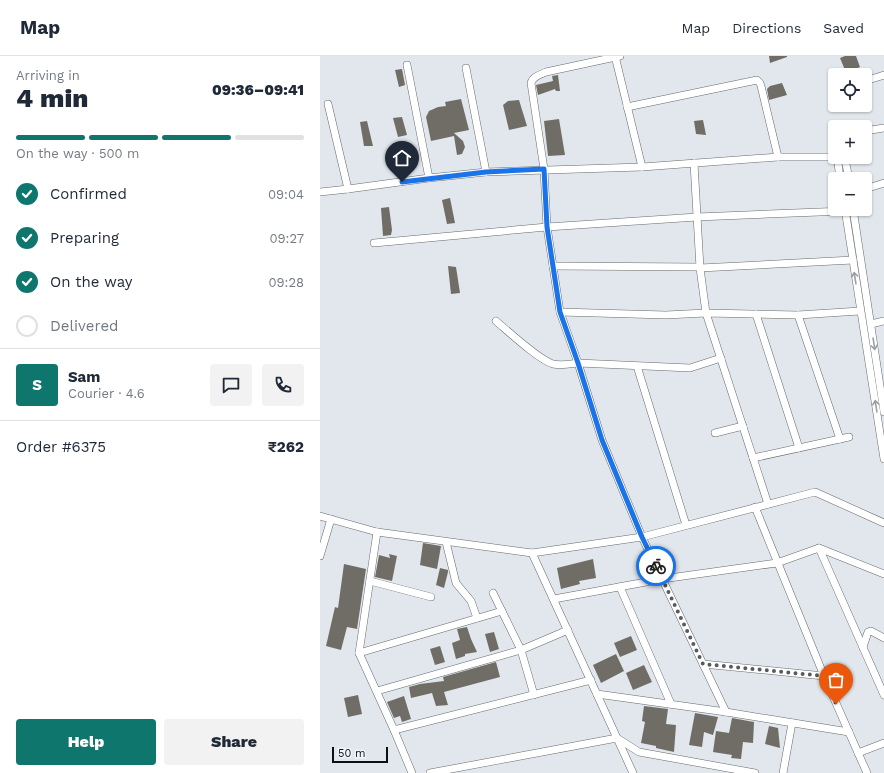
<!DOCTYPE html>
<html lang="en">
<head>
<meta charset="utf-8">
<style>
  :root { --surface:#fff; --page:#f2f2f3; --text:#1f2937; --muted:#747a83; --line:#e0e1e3; --accent:#0f766e }
  body { margin:0; font-family:"Work Sans",sans-serif; background:var(--page); color:var(--text); height:100vh; display:flex; flex-direction:column; font-size:15px; white-space:nowrap }
  * { box-sizing:border-box; margin:0 }
  p { font-size:13px; color:var(--muted) }
  .icon { flex:none; width:22px; height:22px; fill:none; stroke:currentColor; stroke-width:2; stroke-linecap:round; stroke-linejoin:round }
  .map { position:relative; flex:1; overflow:hidden }
  .panel { display:flex; flex-direction:column; background:var(--surface); width:320px }
  .panel>* { flex:none }
  .buttons { position:absolute; left:508px; top:12px; display:grid; gap:8px }
  .buttons a { display:grid; place-items:center; width:44px; height:44px; border-radius:4px; background:var(--surface); box-shadow:0 1px 3px #0004; font-size:20px }
  .scale { position:absolute; left:12px; bottom:10px; width:56px; box-sizing:border-box; padding-left:4px; border:2px solid #0d0f11; border-top:0; font-size:11px; line-height:14px; white-space:nowrap; color:#0d0f11; -webkit-text-stroke:3px #eef4f9; paint-order:stroke }
  .pin { position:absolute; display:grid; place-items:center; width:34px; height:34px; color:#fff; margin:-41px -17px; border-radius:50% 50% 50% 0; rotate:-45deg; box-shadow:0 0 4px #0007 }
  .pin .icon { rotate:45deg }
  .courier { position:absolute; display:grid; place-items:center; width:40px; height:40px; margin:-20px; border:3px solid #1a73e8; border-radius:50%; background:#fff; color:#222; box-shadow:0 1px 5px #0007 }
  .headline em { font-style:normal; font-weight:800 }
  .headline div { display:flex; flex-direction:column-reverse }
  .headline { display:flex; align-items:center; justify-content:space-between; height:68px; padding:0 16px }
  h1 { font-size:26px; font-weight:800; line-height:30px }
  .bar { display:grid; grid-template-columns:repeat(4,1fr); gap:6px 4px; align-content:center; height:48px; padding:0 16px }
  .bar i { height:5px; border-radius:3px; background:var(--line) }
  .bar .selected { background:var(--accent) }
  .bar p { grid-column:span 4 }
  .line { display:flex; align-items:center; gap:10px; padding:0 16px; border-top:1px solid var(--line) }
  .line div { flex:1 }
  .round { display:grid; place-items:center; flex:none; width:42px; height:42px; border-radius:4px; background:var(--page) }
  ol { padding:0 16px; list-style:none }
  li { display:flex; align-items:center; gap:12px; height:44px }
  li p { margin-inline-start:auto }
  li .icon { padding:4px; border-radius:50%; background:var(--accent); color:#fff; stroke-width:4 }
  li:last-child { color:var(--muted) }
  li i { width:22px; height:22px; border:2px solid var(--line); border-radius:50% }
  .button { display:flex; gap:8px; margin-top:auto; padding:8px 16px }
  .button a { flex:1; height:46px; border-radius:4px; background:var(--accent); color:#fff; font-size:16px; font-weight:800; line-height:46px; text-align:center }
  .button a+a { background:var(--page); color:var(--text) }
  header { display:flex; align-items:center; gap:24px; box-sizing:border-box; height:56px; padding:0 20px; background:var(--surface); border-bottom:1px solid var(--line) }
  header strong { font-size:19px }
  nav { display:flex; gap:22px; margin-inline-start:auto; font-size:14px }
  main { display:flex; flex:1; min-height:0 }
  .map>svg:first-child { display:block }
</style>
</head>
<body>
<header>
<strong>Map</strong>
<nav><a>Map</a><a>Directions</a><a>Saved</a></nav>
</header>
<main>
<section class="panel">
<div class="headline"><div><h1>4 min</h1><p>Arriving in</p></div><em>09:36–09:41</em></div>
<div class="bar"><i class="selected"></i><i class="selected"></i><i class="selected"></i><i></i><p>On the way · 500 m</p></div>
<ol>
<li><svg class="icon" aria-label="check" viewBox="0 0 24 24"><path d="M5 12l5 5 9-10"/></svg>Confirmed<p>09:04</p></li>
<li><svg class="icon" aria-label="check" viewBox="0 0 24 24"><path d="M5 12l5 5 9-10"/></svg>Preparing<p>09:27</p></li>
<li><svg class="icon" aria-label="check" viewBox="0 0 24 24"><path d="M5 12l5 5 9-10"/></svg>On the way<p>09:28</p></li>
<li><i></i>Delivered</li>
</ol>
<div class="line" style="height:72px"><b class="round" style="background:var(--accent);color:#fff">S</b><div><b>Sam</b><p>Courier · 4.6</p></div><a class="round"><svg class="icon" aria-label="chat" viewBox="0 0 24 24"><path d="M4 5h16v11H9l-5 4z"/></svg></a><a class="round"><svg class="icon" aria-label="phone" viewBox="0 0 24 24"><path d="M5 4h4l2 5-3 2q2 4 5 5l2-3 5 2v4C11 20 4 13 5 4z"/></svg></a></div>
<div class="line" style="height:52px"><div>Order #6375</div><b>₹262</b></div>
<div class="button"><a>Help</a><a>Share</a></div>
</section>
<div class="map">
<svg width="564" height="717" viewBox="0 0 564 717">
  <rect width="100%" height="100%" fill="#e1e7ec"/>
  <g fill="#706d67">
    <polygon points="449,0 467,0 467,1 450,7"/>
    <polygon points="525,0 536,0 540,11 533,14 535,19 527,19 520,2"/>
    <polygon points="82,13 85,29 79,31 75,14"/>
    <polygon points="238,19 240,35 236,35 235,33 218,39 216,29 233,25 232,20"/>
    <polygon points="462,27 467,39 449,44 447,33 450,30"/>
    <polygon points="141,43 149,74 134,77 143,85 145,91 142,98 137,99 134,80 111,85 106,61 109,55 118,51 126,50 125,46"/>
    <polygon points="199,44 207,70 189,74 183,49 188,45"/>
    <polygon points="82,61 87,79 78,81 73,62"/>
    <polygon points="239,63 245,99 228,100 224,65"/>
    <polygon points="383,64 386,79 376,78 374,65"/>
    <polygon points="47,65 53,90 44,90 40,66"/>
    <polygon points="130,142 135,167 127,168 122,144"/>
    <polygon points="69,151 72,174 71,179 63,180 61,152"/>
    <polygon points="128,210 136,211 140,237 131,238"/>
    <polygon points="103,487 121,490 117,513 100,509"/>
    <polygon points="69,498 77,500 72,525 55,521 59,499 70,502"/>
    <polygon points="273,503 276,522 259,525 260,528 241,533 237,512"/>
    <polygon points="24,508 46,513 37,573 27,571 21,594 6,590 15,551 18,552"/>
    <polygon points="120,512 128,514 128,516 124,532 116,529"/>
    <polygon points="147,571 151,583 157,596 145,598 145,600 136,603 132,587 140,584 137,573"/>
    <polygon points="174,576 179,593 170,596 165,578"/>
    <polygon points="311,580 317,594 300,601 294,587"/>
    <polygon points="120,590 125,606 115,609 110,593"/>
    <polygon points="296,598 304,615 281,627 273,609"/>
    <polygon points="176,606 180,621 124,636 128,649 116,650 112,637 91,642 89,631 100,628 124,625 123,621"/>
    <polygon points="324,609 332,626 313,634 306,617"/>
    <polygon points="38,639 42,658 28,661 24,642"/>
    <polygon points="84,640 91,663 82,666 80,660 74,662 67,646"/>
    <polygon points="324,650 348,653 346,668 356,669 354,696 336,692 336,690 321,687 325,666 322,665"/>
    <polygon points="375,657 398,661 393,679 384,676 382,691 369,689"/>
    <polygon points="412,662 434,666 433,687 423,686 421,703 411,702 412,699 393,696 396,675 409,677"/>
    <polygon points="449,670 458,672 460,692 445,688"/>
  </g>
  <g fill="none" stroke-linecap="round" stroke-linejoin="round">
    <g stroke="#656a6e" stroke-width="8">
      <g id="minor">
        <polyline points="295,0 322,111"/>
        <path d="M300,0l-74,16c-6,3 -13,4 -15,11l13,86 3,58 13,85 18,51 24,77 40,97 84,175"/>
        <polyline points="87,9 109,122"/>
        <polyline points="146,12 166,116"/>
        <polyline points="545,25 564,19"/>
        <polyline points="8,48 28,133"/>
        <polyline points="307,51 437,24 440,27 441,30 458,101"/>
        <polyline points="545,75 564,72"/>
        <polyline points="520,101 518,107 520,123"/>
        <polyline points="523,101 526,108 529,123"/>
        <polyline points="374,107 380,212 386,257 448,448"/>
        <polyline points="545,133 564,127"/>
        <polyline points="0,136 28,133 109,122 166,116 322,111 458,101 515,101"/>
        <polyline points="525,153 564,403"/>
        <polyline points="533,153 564,356"/>
        <polyline points="54,187 227,171 377,161 525,155"/>
        <polyline points="233,210 380,211"/>
        <polyline points="380,212 533,204"/>
        <polyline points="240,256 346,259 386,257 478,259 540,255"/>
        <polyline points="436,258 479,392"/>
        <polyline points="478,259 520,383"/>
        <path d="M176,265c13,11 43,39 57,43 9,2 17,0 25,-1l112,5 31,-10"/>
        <polyline points="551,268 564,265"/>
        <polyline points="317,310 366,469"/>
        <polyline points="395,377 423,370"/>
        <polyline points="433,402 529,381"/>
        <polyline points="435,451 504,620 547,717"/>
        <polyline points="0,460 57,476 212,497 322,481 495,436 564,467"/>
        <polyline points="57,476 39,597 74,674 92,717"/>
        <polyline points="126,486 136,527 151,545 157,562"/>
        <polyline points="499,492 564,518"/>
        <polyline points="212,497 297,682 319,696 435,717"/>
        <polyline points="0,500 11,463"/>
        <polyline points="50,525 111,541"/>
        <polyline points="300,531 351,648"/>
        <polyline points="173,537 201,594 214,639"/>
        <polyline points="234,543 342,523 457,507 499,492 564,639"/>
        <polyline points="543,591 548,576 551,575 564,582"/>
        <polyline points="39,597 182,555"/>
        <polyline points="383,608 504,620"/>
        <polyline points="57,635 201,594 248,574"/>
        <polyline points="277,638 406,656 529,676"/>
        <polyline points="74,674 271,624"/>
        <polyline points="538,697 564,687"/>
        <polyline points="110,717 297,682 313,717"/>
        <polyline points="463,717 472,667"/>
      </g>
    </g>
    <use href="#minor" stroke="#fff" stroke-width="7"/>
  </g>
  <defs><path id="oneway-shaft" d="M-6 0H5M1.5-3L5.5 0L1.5 3" fill="none" stroke-width="1.6" stroke-linecap="round" stroke-linejoin="round"/></defs>
  <g stroke="#9e9fa0">
    <use href="#oneway-shaft" transform="translate(535 222) rotate(-99)"/>
    <use href="#oneway-shaft" transform="translate(554 288) rotate(81)"/>
    <use href="#oneway-shaft" transform="translate(556 350) rotate(-99)"/>
  </g>
  <g fill="none" stroke-linecap="round" stroke-linejoin="round">
    <polyline stroke="#575b5e" stroke-width="4" stroke-dasharray="0 7.2" points="336,510 383,608 504,620 516,648"/>
    <polyline stroke="#1a73e8" stroke-width="5" points="82,126 166,116 224,113 227,171 240,256 258,307 282,384 322,481 336,510"/>
  </g>
</svg>
<div class="buttons">
<a><svg class="icon" aria-label="locate" viewBox="0 0 24 24"><circle cx="12" cy="12" r="6"/><path d="M12 2v4M12 18v4M2 12h4M18 12h4"/></svg></a>
<a>+</a>
<a>−</a>
</div>
<div class="scale">50 m</div>
<div class="pin" style="left:516px;top:648px;background:#ea580c"><svg class="icon" aria-label="bag" viewBox="0 0 24 24"><path d="M5 8h14l-1 12H6zM9 8a3 3 0 0 1 6 0"/></svg></div>
<div class="pin" style="left:82px;top:126px;background:#1f2937"><svg class="icon" aria-label="home" viewBox="0 0 24 24"><path d="M3 11l9-7 9 7M6 9v11h12V9"/></svg></div>
<div class="courier" style="left:336px;top:510px"><svg class="icon" aria-label="bike" viewBox="0 0 24 24"><circle cx="6" cy="16" r="4"/><circle cx="18" cy="16" r="4"/><path d="M6 16l4-8h5l3 8M10 8l3 8H6M13 5h3"/></svg></div>
</div>
</main>
</body>
</html>
